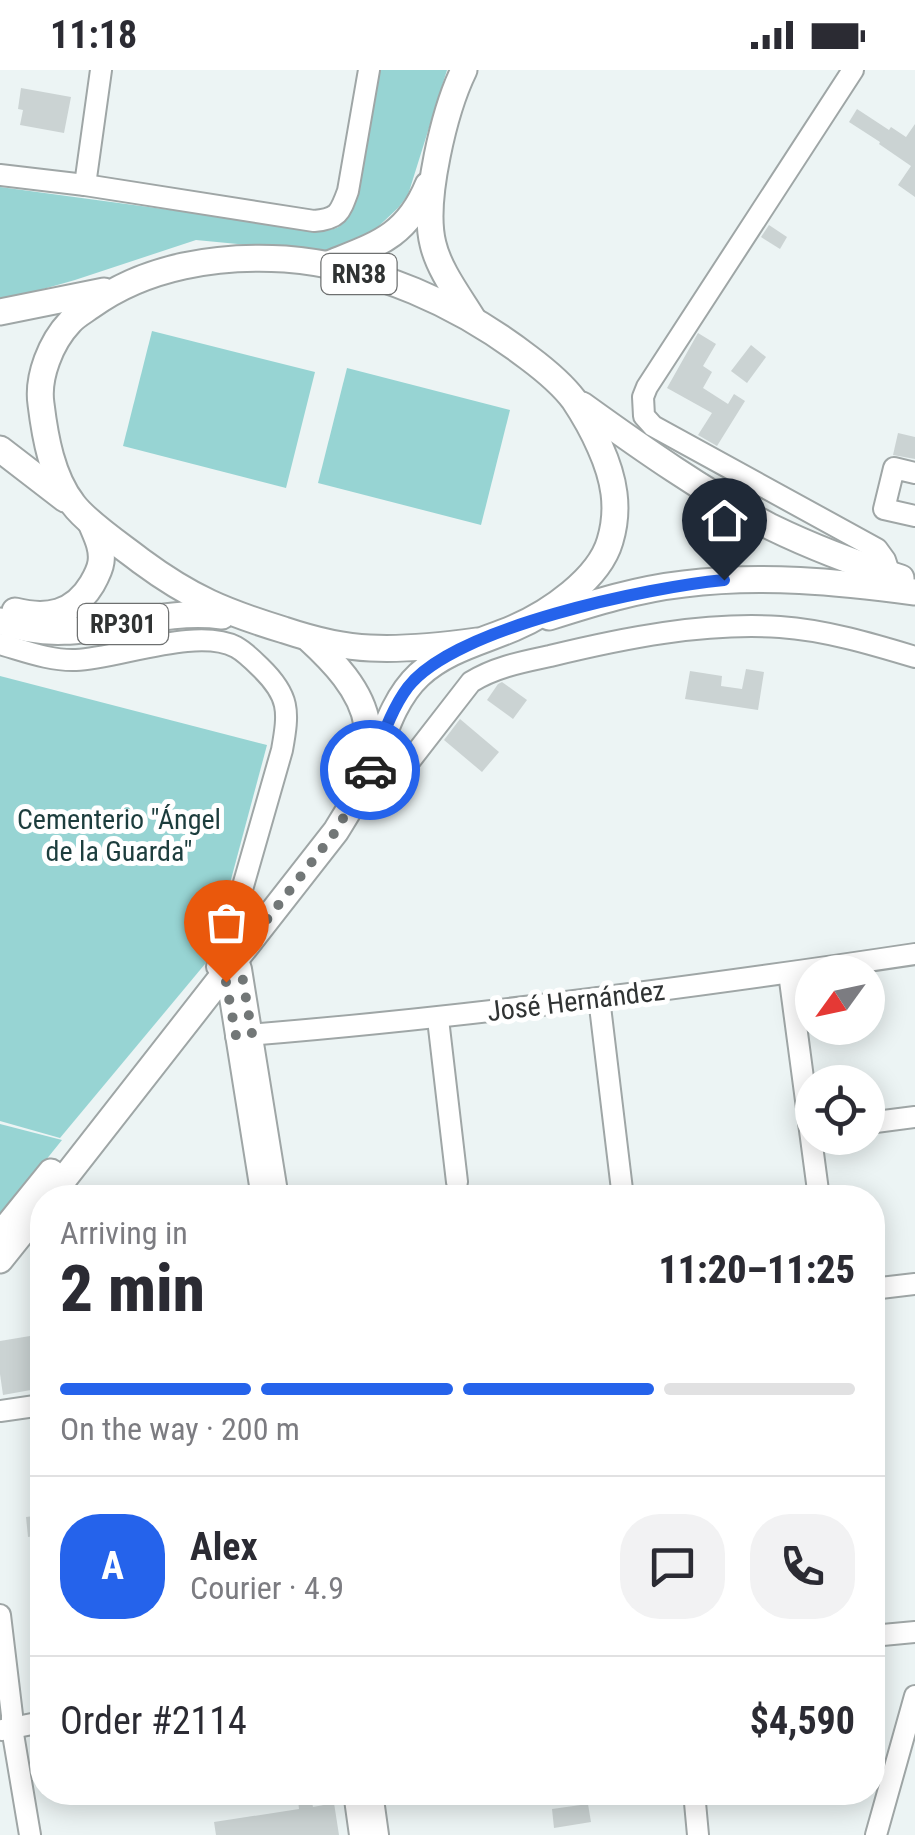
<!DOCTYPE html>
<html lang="en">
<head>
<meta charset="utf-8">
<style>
  :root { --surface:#fff; --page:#f2f2f3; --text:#2b2b33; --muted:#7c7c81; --line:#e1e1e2; --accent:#2563eb }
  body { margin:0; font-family:"Roboto Condensed",sans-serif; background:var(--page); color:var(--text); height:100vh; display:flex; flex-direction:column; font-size:38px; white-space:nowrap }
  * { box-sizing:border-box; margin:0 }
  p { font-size:32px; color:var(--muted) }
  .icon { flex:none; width:55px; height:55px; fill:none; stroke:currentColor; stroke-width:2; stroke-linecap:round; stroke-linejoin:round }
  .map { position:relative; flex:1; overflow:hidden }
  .side { position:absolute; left:30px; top:1115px; width:855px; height:620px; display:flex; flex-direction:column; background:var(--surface); border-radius:40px; box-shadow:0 5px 25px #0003 }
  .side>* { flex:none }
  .needle { width:65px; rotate:237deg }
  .fabs { position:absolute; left:795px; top:885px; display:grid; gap:20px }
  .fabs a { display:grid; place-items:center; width:90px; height:90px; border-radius:50%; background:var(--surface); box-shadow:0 5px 25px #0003; font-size:50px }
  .pin { position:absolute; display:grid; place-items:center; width:85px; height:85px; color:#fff; margin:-102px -42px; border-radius:50% 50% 50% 0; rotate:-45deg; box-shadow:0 0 10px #0007 }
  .pin .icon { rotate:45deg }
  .courier { position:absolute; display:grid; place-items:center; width:100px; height:100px; margin:-50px; border:8px solid #2563eb; border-radius:50%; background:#fff; color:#222; box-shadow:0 2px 12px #0007 }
  .summary em { font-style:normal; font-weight:800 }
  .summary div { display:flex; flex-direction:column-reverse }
  .summary { display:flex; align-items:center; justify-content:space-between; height:170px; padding:0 30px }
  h1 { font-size:65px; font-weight:800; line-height:75px }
  .bar { display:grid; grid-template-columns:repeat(4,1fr); gap:15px 10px; align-content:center; height:120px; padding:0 30px }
  .bar i { height:12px; border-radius:8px; background:var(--line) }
  .bar .current { background:var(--accent) }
  .bar p { grid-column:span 4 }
  .line { display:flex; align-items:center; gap:25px; padding:0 30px; border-top:2px solid var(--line) }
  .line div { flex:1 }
  .round { display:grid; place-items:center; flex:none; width:105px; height:105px; border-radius:40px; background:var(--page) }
  .status { display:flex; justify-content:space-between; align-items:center; height:70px; padding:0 50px; background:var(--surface); direction:ltr }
  .status svg { height:28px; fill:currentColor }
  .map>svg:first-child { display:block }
</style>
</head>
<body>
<div class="status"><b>11:18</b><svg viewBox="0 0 49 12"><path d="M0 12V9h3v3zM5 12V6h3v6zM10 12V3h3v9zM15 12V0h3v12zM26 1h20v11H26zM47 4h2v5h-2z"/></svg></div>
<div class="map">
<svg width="915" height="1765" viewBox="0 0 915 1765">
  <rect width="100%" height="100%" fill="#ecf4f4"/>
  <g fill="#97d4d3">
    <path d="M380,0h67l-39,125 -10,13 -33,31 -32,14 -137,-13 -121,40 -60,17 -15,1v-111l320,43c8,0 17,0 22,-6 13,-15 32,-128 38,-154z"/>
    <polygon points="152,261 315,302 286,418 123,376"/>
    <polygon points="347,298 510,340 481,455 318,413"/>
    <polygon points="0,606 267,675 210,888 60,1068 0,1051"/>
    <polygon points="0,1054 62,1070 0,1147"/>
  </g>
  <g fill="#cbd3d3">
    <polygon points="21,18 71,27 64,63 20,55 23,40 18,39"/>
    <polygon points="857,39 889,60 891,57 906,67 915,54 915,127 898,115 911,96 879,74 880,72 849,52"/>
    <polygon points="769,155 787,167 780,179 761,167"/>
    <polygon points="698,263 716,274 703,296 712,302 703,318 728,334 734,324 745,331 717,376 698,365 712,343 667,318"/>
    <polygon points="751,275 766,287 747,313 731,301"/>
    <polygon points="898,363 915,367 915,389 893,385"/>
    <polygon points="746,599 764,602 758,640 685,629 690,601 722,606 721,616 742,619"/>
    <polygon points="502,612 527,630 513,649 487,630 498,614"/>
    <polygon points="460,649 499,682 482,702 444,670"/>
    <polygon points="42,1264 42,1318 3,1325 0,1304 0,1271"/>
    <polygon points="42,1445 42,1465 28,1467 26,1447"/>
    <polygon points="311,1728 313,1737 334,1733 339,1765 216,1765 214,1752 299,1739 298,1730"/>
    <polygon points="588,1734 591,1752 554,1758 552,1739"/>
  </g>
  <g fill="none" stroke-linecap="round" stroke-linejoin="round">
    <g stroke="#9fa6a6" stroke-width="24">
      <g id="minor">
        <polyline points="853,0 647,317 643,327 644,346 653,356 877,479 885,490 890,505"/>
        <path d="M0,105l85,10 229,36c24,-2 26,-8 34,-30l21,-121"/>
        <polyline points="85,115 101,0"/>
        <polyline points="915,403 894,398 884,439 915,446"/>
        <path d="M0,574c25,7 50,17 76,16 43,-2 121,-33 160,-13 9,5 17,13 24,20 30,29 29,44 22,83l-53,185c0,14 8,21 12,34l37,229"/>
        <path d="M351,737l17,-2 20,-16 83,-107c24,-15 51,-20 79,-26 74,-18 154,-34 230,-29 45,3 92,17 135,30"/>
        <polyline points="217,897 224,905 229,921 262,1128"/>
        <polyline points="789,903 819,1128"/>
        <polyline points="599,928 623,1128"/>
        <polyline points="438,949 457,1112"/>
        <path d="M236,966c227,-18 453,-48 679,-82"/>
        <polyline points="868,1053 915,1047"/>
        <polyline points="872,1219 915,1214"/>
        <polyline points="0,1341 42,1335"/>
        <polyline points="0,1545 12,1645 12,1658 30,1765"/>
        <polyline points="872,1566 915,1562"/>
        <polyline points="2,1660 42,1652"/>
        <polyline points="354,1722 360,1765"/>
        <polyline points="372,1722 378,1765"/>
        <polyline points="694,1722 698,1765"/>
        <polyline points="876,1765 915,1626"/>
      </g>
    </g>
    <g stroke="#9fa6a6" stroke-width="29">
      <g id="major">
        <path d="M464,0c-19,39 -42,131 -31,174 6,26 26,52 40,75"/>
        <path d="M326,195c49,-20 80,-27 102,-80"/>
        <polyline points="0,242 104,221"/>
        <path d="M582,335c61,44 122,87 189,122 41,20 86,37 130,51"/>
        <polyline points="0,379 65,429"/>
        <path d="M15,541c32,8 59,3 77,-27 4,-7 8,-14 9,-22 2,-14 -5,-27 -10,-39"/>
        <path d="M549,547c44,-14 89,-28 135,-33 77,-10 155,-2 231,8"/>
        <path d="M0,551c76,30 144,-15 222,-5"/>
        <path d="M308,568c24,22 54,52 59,87 2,11 -2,21 -5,32"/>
        <path d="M49,1128l287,-367c11,-18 22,-35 31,-54 15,-34 24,-76 52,-102 27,-25 62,-33 95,-47 35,-15 85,-49 96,-87 10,-33 4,-63 -10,-94 -7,-16 -16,-32 -26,-47 -12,-16 -29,-30 -45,-42 -70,-54 -155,-92 -244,-99 -67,-4 -139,7 -194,47 -7,5 -16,10 -21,16 -19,20 -33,55 -29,82 4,33 11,73 32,100 14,19 49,42 68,57 50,37 84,51 143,69 27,9 57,17 86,18 36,2 71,-2 107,-7"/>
        <polyline points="0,1165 51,1102"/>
        <polyline points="0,1190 28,1155"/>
      </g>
    </g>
    <use href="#minor" stroke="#fff" stroke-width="20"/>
    <use href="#major" stroke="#fff" stroke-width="25"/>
  </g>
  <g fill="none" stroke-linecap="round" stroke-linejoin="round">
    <polyline stroke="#727777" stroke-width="10" stroke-dasharray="0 18" points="226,912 236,966 252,964 241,899 237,888 336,761 370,700"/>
    <path stroke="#2563eb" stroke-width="12" d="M370,700c11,-28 20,-59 38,-83 46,-60 242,-100 316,-107"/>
  </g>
  <g text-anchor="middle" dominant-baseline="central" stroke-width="10" stroke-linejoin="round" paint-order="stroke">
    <g fill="#fff" stroke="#6e7070" stroke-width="2.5">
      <rect x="321.5" y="184" width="75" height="40" rx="8"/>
      <rect x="78" y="534" width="90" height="40" rx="8"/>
    </g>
    <g font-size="25" font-weight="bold" fill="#303333">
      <text x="359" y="204">RN38</text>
      <text x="123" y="554">RP301</text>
    </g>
    <g font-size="28" fill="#1c3d3d" stroke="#fff">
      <text x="119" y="749">Cementerio "Ángel<tspan x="119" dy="32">de la Guarda"</tspan></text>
    </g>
    <g font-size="28" fill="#303333" stroke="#fff">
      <text transform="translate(576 931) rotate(-7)">José Hernández</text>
    </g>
  </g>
</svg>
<div class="fabs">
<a><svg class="needle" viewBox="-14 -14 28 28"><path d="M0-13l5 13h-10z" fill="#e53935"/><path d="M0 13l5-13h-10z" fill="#7c7c81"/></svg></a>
<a><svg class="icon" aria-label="locate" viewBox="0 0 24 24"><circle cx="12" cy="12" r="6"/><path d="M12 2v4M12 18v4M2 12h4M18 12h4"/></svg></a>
</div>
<div class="pin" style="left:226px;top:912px;background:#ea580c"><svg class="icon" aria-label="bag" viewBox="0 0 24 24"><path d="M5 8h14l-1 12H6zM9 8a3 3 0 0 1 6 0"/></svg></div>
<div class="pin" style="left:724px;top:510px;background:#1f2937"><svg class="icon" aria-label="home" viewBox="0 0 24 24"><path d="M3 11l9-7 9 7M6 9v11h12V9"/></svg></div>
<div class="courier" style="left:370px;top:700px"><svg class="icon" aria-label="car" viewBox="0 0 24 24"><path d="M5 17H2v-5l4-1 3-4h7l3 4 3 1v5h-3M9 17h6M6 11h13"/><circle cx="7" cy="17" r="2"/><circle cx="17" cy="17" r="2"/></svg></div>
<section class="side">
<div class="summary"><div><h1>2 min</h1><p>Arriving in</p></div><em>11:20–11:25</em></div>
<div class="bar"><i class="current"></i><i class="current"></i><i class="current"></i><i></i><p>On the way · 200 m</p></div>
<div class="line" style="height:180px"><b class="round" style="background:var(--accent);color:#fff">A</b><div><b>Alex</b><p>Courier · 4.9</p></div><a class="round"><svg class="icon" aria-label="chat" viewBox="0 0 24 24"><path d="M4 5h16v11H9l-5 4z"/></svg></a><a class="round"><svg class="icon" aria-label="phone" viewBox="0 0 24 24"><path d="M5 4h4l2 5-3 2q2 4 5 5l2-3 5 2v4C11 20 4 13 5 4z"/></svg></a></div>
<div class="line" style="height:130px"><div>Order #2114</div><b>$4,590</b></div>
</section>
</div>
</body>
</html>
